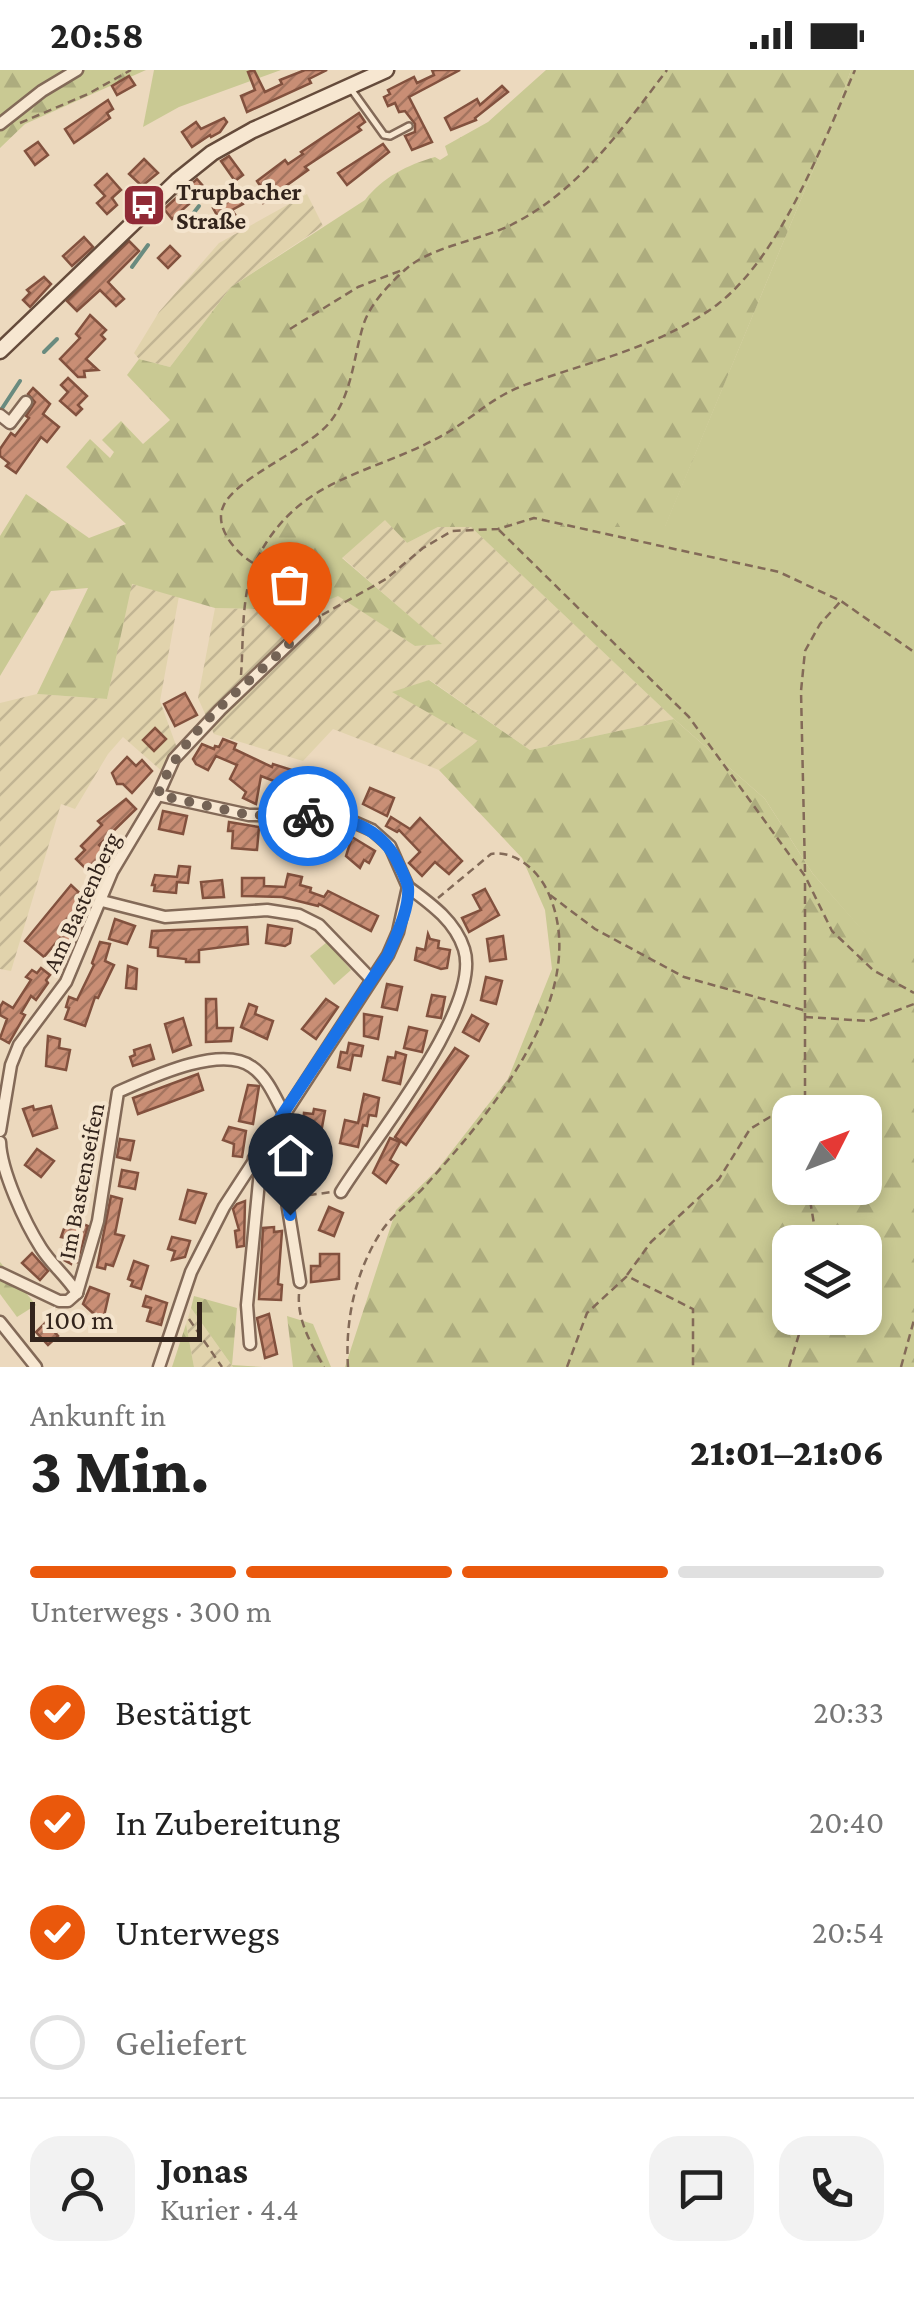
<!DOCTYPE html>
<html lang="de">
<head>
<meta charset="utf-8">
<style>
  :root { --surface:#fff; --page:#f2f2f2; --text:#222; --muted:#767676; --line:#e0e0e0; --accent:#ea580c }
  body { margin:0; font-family:"Crimson Pro",serif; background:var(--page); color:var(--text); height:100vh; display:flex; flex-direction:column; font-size:38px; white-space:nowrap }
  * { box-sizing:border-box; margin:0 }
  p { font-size:32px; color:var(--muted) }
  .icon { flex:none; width:55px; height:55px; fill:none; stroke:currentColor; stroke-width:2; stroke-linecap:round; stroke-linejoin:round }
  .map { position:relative; height:1297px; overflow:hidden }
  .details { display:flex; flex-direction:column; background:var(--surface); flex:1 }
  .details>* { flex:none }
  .needle { width:65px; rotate:48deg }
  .tools { position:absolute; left:772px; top:1025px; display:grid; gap:20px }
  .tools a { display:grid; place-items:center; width:110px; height:110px; border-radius:20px; background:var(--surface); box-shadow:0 5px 15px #0003; font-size:50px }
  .scale { position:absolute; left:30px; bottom:25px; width:172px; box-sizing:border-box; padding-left:10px; border:5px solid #33241c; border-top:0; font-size:28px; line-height:35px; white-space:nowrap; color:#33241c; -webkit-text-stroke:8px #f4e4cd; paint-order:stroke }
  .pin { position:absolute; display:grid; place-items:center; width:85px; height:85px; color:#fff; margin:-102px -42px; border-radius:50% 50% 50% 0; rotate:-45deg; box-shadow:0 0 10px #0007 }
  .pin .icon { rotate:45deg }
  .courier { position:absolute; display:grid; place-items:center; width:100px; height:100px; margin:-50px; border:8px solid #1a73e8; border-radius:50%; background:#fff; color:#222; box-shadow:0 2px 12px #0007 }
  .head em { font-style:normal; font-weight:800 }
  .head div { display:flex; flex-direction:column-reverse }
  .head { display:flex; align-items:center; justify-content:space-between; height:170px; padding:0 30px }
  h1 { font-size:65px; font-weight:800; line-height:75px }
  .bar { display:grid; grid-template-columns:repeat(4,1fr); gap:15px 10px; align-content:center; height:120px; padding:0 30px }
  .bar i { height:12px; border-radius:8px; background:var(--line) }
  .bar .active { background:var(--accent) }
  .bar p { grid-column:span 4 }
  .line { display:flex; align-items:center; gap:25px; padding:0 30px; border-top:2px solid var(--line) }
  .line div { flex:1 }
  .round { display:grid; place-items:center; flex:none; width:105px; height:105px; border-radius:30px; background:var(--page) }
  ol { padding:0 30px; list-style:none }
  li { display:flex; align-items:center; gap:30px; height:110px }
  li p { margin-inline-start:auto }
  li .icon { padding:10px; border-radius:50%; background:var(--accent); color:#fff; stroke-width:4 }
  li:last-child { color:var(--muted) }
  li i { width:55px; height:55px; border:5px solid var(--line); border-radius:50% }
  .status { display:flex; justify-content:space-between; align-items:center; height:70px; padding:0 50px; background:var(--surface); direction:ltr }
  .status svg { height:28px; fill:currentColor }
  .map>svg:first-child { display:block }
</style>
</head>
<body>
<div class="status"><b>20:58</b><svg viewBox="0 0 49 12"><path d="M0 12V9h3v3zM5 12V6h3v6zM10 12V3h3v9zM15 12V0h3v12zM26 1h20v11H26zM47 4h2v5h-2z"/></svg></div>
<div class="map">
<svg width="914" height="1297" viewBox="0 0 914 1297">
  <defs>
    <pattern id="farmland-furrows" width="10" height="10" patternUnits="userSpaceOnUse" patternTransform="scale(2.5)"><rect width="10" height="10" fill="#e1d3ac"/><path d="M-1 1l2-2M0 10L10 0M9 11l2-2" fill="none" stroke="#c2b593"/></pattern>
    <pattern id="forest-firs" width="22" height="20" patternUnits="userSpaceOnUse" patternTransform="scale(2.5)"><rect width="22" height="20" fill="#c9c993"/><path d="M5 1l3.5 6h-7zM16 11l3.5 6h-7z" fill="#adac7e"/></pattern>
    <pattern id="building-hatch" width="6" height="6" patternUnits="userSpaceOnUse" patternTransform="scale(2.5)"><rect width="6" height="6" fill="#c98e75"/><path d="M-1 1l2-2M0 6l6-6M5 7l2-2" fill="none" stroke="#a4745f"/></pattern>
  </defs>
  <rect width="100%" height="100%" fill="#ecd9be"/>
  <g fill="url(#farmland-furrows)">
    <polygon points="307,124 323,156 231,217 170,297 139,289 134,283 159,242 219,173"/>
    <polygon points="385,449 407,473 438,457 471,457 674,649 530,680 430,610 394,622 479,671 439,700 333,659 303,691 214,664 198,628 215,538 304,540 338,525 415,576 441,574 342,487"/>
    <polygon points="131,514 179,526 160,631 177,678 164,703 123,667 108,684 75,739 61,734 11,901 0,899 0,633 37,624 107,629"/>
    <polygon points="191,1238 233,1297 194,1297 186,1254"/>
  </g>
  <g fill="#c9c993">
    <polygon points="154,0 281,0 179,37 143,57"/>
    <polygon points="851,0 914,0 914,875 875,875 813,804 765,729 674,649 471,457 665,456 829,62"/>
    <polygon points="327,872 351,900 334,915 310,886"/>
  </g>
  <g fill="url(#forest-firs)" fill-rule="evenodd">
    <polygon points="0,0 146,0 25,54 0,78"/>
    <path d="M546,0h305l-22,62 -164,395h-227l-31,16 -22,-23 -43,38 100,86 -27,2 -77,-50 -34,14 -89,-2 -83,-24 -25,115 -70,-5 51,-106 -37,3 -51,85v-140l26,-42 63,44 37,-14 -60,-57 24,-28 20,19 4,-6 -12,-12 19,-19 22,23 27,-24 -43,-45 12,-16 31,8 61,-80 134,-87c18,-23 42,-35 70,-43l5,3 8,-5 -3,-9 43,-24z"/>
    <path d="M429,610l101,70 144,-31 91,80 48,75 62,70 39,1v422h-569l51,-157 41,-40 71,-91 44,-110 -7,-59 -23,-52 -83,-88 39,-29 -86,-49zM790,1042h75v76h-75zM790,1172h75v76h-75z"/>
    <polygon points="0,1192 36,1235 17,1247 0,1224"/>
    <polygon points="194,1226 237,1238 232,1295 263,1297 233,1297 191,1238"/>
    <polygon points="287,1246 313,1254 331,1297 293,1297"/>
    <polygon points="186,1254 194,1297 172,1297"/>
  </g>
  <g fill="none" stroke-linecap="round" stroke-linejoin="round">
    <g stroke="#698b7f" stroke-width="4">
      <polyline points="192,145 199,136"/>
      <polyline points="132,197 148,175"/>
      <polyline points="44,282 57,269"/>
      <polyline points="1,340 20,311"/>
    </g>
  </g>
  <g fill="url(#building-hatch)" stroke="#82513e" stroke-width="2.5">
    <polygon points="254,0 265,22 282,14 280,10 305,0 327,0 309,9 311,13 247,42 241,26 255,20 248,2"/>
    <polygon points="432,0 460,0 409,27 432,72 412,80 405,66 415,62 415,54 405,41 399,42 395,33 388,36 384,27 390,24 388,20 414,7 417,13 434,5"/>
    <polygon points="129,6 135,15 117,25 112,16"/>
    <polygon points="502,16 508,22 475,48 476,50 451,60 445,48 477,29 480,35"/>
    <polygon points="108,30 113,39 107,43 110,48 74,73 65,59"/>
    <polygon points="359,43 365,52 358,57 361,60 305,97 308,100 283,118 284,121 263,133 254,121 261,117 257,111 285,90 288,94 303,84 301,82"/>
    <polygon points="224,48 227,52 220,62 211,67 210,65 192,77 182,62 196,52 201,59"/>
    <polygon points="38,72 48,85 35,95 25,81"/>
    <polygon points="383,74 389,82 347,115 338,103"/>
    <polygon points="229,86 243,105 235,111 221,91"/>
    <polygon points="144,89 158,103 142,116 129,104"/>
    <polygon points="107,104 121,120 112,128 117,135 107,144 97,133 105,126 95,115"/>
    <polygon points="197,109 203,116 186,131 189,134 172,149 164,139"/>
    <polygon points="233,116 243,134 232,140 236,146 222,154 213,138 226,130 221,122"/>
    <polygon points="84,167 93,177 72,196 63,186"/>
    <polygon points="129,171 139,181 108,212 124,229 116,236 100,220 77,241 67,231"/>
    <polygon points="170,176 180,186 168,198 158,188"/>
    <polygon points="44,207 51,214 30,237 23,230 30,223 27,220"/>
    <polygon points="90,245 106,260 101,265 105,269 86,289 98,300 84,301 85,307 78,307 60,289 80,268 76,264"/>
    <polygon points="68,308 87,326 78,335 82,339 76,345 60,331 68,322 61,315"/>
    <polygon points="33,318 50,334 43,344 59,357 47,372 41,367 16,403 6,396 9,393 0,386 0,379 11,363 15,366 29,348 26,346 35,332 28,324"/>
    <polygon points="185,623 197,645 175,656 164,634"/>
    <polygon points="155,658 166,669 154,681 143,670"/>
    <polygon points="223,669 236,674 234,679 272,697 273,694 292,700 287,716 261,706 256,734 243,728 246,722 230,709 237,695 216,686 208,700 196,694 193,689 202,674 214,679 215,676 219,677"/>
    <polygon points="127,687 136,696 142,690 152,701 132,723 123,714 117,714 112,703"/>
    <polygon points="311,704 332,706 330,724 309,721"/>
    <polygon points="370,718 394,728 387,746 363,734"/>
    <polygon points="286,725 308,727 307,737 286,736"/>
    <polygon points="126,729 136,739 99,775 108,783 91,804 76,789 85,780 81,776 102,755 98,751"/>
    <polygon points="163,741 187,746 183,764 159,759"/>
    <polygon points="391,747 410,759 420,748 462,791 449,804 435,792 422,806 409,793 420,782 399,760 397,762 386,756"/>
    <polygon points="229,752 259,757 257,780 232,778 233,761 228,761"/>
    <polygon points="282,758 336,758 333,768 305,768 305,778 282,778"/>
    <polygon points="352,767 375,781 369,793 364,790 360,798 346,786"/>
    <polygon points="179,796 190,797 188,813 177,812 176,823 154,821 155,815 152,815 155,805 177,807"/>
    <polygon points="288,804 302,807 300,815 311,818 310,822 324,827 328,821 378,846 371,861 319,834 318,836 282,827 242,826 242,808 264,808 264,816 285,817"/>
    <polygon points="222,810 224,827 203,828 201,812"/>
    <polygon points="71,815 87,830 70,849 77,856 71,864 74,867 68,874 60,868 44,887 25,871"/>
    <polygon points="485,819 499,845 469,862 462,848 481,840 473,825"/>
    <polygon points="115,849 135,856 127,874 109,869"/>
    <polygon points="268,855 292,859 290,873 285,876 266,873"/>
    <polygon points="247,857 248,874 199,880 199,892 186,892 186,889 158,886 158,878 150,877 152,861"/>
    <polygon points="428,864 430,869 439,871 438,878 450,880 447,898 441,899 415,890 417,878 425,880"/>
    <polygon points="503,866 506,889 490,891 487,869"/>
    <polygon points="100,872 110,874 105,891 114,895 98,928 95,927 85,956 65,949 69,938 66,937 69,927 77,930 94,895 92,893"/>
    <polygon points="128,896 137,899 136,919 126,918"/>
    <polygon points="41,898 50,905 46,910 48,913 36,930 31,926 21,943 25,945 9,973 0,968 7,949 0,945 0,937 3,932 13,938 31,910 26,907 32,900 37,903"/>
    <polygon points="486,907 502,911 496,934 481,930"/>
    <polygon points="387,914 402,917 397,940 382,937"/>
    <polygon points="432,925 445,927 441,948 427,946"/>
    <polygon points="206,929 216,929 217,958 233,958 231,971 206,972"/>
    <polygon points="326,929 338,937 316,969 302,959"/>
    <polygon points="249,934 257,937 255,944 273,951 267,969 241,957"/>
    <polygon points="364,944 382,947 378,969 364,966"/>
    <polygon points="472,945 488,954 479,971 463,962"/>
    <polygon points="183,948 191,975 173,982 165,954"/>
    <polygon points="409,957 427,961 422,982 404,978"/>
    <polygon points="48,966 60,969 59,978 70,980 66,1000 46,996"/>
    <polygon points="349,973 363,976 361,986 353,985 350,1000 338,997 341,982 347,983"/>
    <polygon points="150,975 154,989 133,996 130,987 135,985 134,980"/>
    <polygon points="455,978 468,986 406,1075 395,1067"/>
    <polygon points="396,982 406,985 400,1014 383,1010 388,987 395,988"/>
    <polygon points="198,1004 203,1020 138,1044 133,1028"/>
    <polygon points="248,1015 259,1016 253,1054 239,1051"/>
    <polygon points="364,1024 379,1028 376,1046 369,1045 367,1056 363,1055 358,1077 340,1073 345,1050 358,1053"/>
    <polygon points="33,1036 34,1040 51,1036 57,1058 33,1066 23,1039"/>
    <polygon points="314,1039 325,1041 320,1068 302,1064 304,1043 313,1044"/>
    <polygon points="229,1057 246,1061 242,1087 233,1086 234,1074 223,1070"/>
    <polygon points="390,1068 400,1072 390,1090 398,1095 386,1113 373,1103"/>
    <polygon points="120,1069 134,1071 130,1090 117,1087"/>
    <polygon points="37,1079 54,1091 41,1107 25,1095"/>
    <polygon points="122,1100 138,1103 135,1119 119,1116"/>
    <polygon points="188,1120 206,1124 195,1153 180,1149"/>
    <polygon points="111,1126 122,1129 115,1164 124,1166 113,1196 106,1194 105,1199 97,1197"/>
    <polygon points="245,1131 244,1176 237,1177 235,1161 239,1160 233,1139 237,1134"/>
    <polygon points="329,1137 343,1143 334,1166 319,1160"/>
    <polygon points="66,1153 82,1158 83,1154 88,1156 77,1192 72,1190 71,1194 60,1188 66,1168 61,1167"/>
    <polygon points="274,1157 274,1162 282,1161 278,1214 282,1215 281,1230 259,1229 263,1158"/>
    <polygon points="172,1167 190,1171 185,1187 172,1190 175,1181 168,1179"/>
    <polygon points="32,1183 48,1201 40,1210 22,1193"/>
    <polygon points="320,1184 339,1184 339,1209 311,1212 311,1196 320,1196"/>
    <polygon points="134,1191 148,1196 141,1219 131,1216 133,1211 128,1209"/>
    <polygon points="90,1217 109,1224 104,1246 94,1244 83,1234"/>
    <polygon points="146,1226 167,1233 161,1255 147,1251 151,1238 143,1236"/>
    <polygon points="269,1244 277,1284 265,1288 257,1248"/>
    <polygon points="46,1252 58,1266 48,1275 36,1262"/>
  </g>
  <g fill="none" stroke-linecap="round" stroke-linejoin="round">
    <g stroke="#836a58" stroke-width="10">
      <polyline id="lane" points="351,19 384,65 390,66 409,56"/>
    </g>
    <g stroke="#836a58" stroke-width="15">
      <g id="street">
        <polyline points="0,54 42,21 77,0"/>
        <polyline points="0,345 10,353 26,332"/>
        <polyline points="158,725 249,745 326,746 349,750 372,760 390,776 408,817 398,862 388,885 224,1137 191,1202 159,1297"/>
        <polyline points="102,831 165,847 267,840 299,845 319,855 371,909"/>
        <polyline points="0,1061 11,995 19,975 66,912 112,802 158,725 174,689 220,640 314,550"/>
        <polyline points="265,1071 280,1089 300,1212"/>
        <path d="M0,1072c1,29 25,81 41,106 10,16 26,29 36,45"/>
        <path d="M341,1122c32,-52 142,-185 123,-243 -9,-28 -33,-45 -56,-62"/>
        <polyline points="0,1203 59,1231 68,1231 77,1223"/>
        <path d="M77,1223l21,-72 20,-129c32,-14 103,-48 134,-25 15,10 23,30 31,45"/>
        <polyline points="0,1252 36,1297"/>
        <polyline points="250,1274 247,1235 260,1101 254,1088"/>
      </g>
    </g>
    <g stroke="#654b3b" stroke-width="19">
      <polyline id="secondary" points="0,281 177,111 212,83 253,60 386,0"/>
    </g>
    <g stroke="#836a58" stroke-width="2.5" stroke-dasharray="8 5" stroke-linecap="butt">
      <polyline points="20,53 88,24 131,0"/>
      <polyline points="290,259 358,217 405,199"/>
      <polyline points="499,460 689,647 805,806 832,861 873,900 914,923"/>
      <path d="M253,493c-16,-9 -39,-35 -30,-56 11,-29 85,-57 107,-85 23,-29 23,-65 34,-99 7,-20 26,-40 42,-54 24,-22 75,-29 105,-44 68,-34 111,-96 156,-155"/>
      <polyline points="322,545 386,509 423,478 452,461 498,459 534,448 779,502 841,531 914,582"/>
      <path d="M241,605c3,-38 -1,-85 18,-120 43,-80 114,-80 186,-121 28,-16 46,-36 77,-48 65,-24 139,-39 196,-82 63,-49 105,-161 137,-234"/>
      <polyline points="805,802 801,621 805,581 820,554 840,532"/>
      <polyline points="550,825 595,859 684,907 803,940"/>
      <polyline points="805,947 869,951 914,934"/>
      <polyline points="805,1042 805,810"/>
      <polyline points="808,1118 817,1172"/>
      <polyline points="297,1119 310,1125 332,1122"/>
      <polyline points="627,1205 651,1172 719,1109 750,1059 770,1047 790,1047"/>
      <path d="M299,1224c-2,26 12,50 25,73"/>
      <polyline points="189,1249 222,1297"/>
      <path d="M348,1297c-3,-46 7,-93 31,-132 13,-21 32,-33 47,-50 64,-72 171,-195 120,-297 -10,-19 -32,-38 -55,-34l-53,44"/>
      <polyline points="567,1297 587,1243 627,1206 693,1239 693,1297"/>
      <polyline points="789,1297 804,1248"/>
      <polyline points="901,1297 914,1250"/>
    </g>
    <use href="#lane" stroke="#f7e7d1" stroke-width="5"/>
    <use href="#street" stroke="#f7e7d1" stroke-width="10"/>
    <use href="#secondary" stroke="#f7e7d1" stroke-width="14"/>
  </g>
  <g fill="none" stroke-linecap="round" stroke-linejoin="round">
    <path stroke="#746355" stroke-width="10" stroke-dasharray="0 18" d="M289,574c-46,45 -109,88 -131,151l91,20 59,1"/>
    <path stroke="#1a73e8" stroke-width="12" d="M290,1145l-10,-56 -15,-18 123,-186c8,-19 22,-47 20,-68 -1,-6 -6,-16 -9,-22 -17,-38 -52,-49 -91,-49"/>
  </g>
  <defs>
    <g id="bus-square" transform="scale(2.25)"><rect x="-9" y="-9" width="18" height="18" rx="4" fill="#902a36" stroke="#f4e4cd"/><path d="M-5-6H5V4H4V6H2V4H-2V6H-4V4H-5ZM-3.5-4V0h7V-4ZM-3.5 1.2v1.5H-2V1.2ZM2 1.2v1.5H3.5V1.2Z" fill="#fff"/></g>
  </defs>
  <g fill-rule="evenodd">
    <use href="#bus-square" x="144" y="135"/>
  </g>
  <g text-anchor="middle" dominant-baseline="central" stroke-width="8" stroke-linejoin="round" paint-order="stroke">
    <g font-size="25" font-weight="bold" fill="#33241c" stroke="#f4e4cd" text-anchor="start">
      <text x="176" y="121">Trupbacher<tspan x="176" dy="29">Straße</tspan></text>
    </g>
    <g font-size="25" fill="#33241c" stroke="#f4e4cd">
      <text transform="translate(81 832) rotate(-65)">Am Bastenberg</text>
      <text transform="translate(81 1111) rotate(-79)">Im Bastenseifen</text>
    </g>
  </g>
</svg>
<div class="tools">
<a><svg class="needle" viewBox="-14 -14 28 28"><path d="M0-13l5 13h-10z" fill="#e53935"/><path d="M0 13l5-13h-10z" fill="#767676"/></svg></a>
<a><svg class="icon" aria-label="layers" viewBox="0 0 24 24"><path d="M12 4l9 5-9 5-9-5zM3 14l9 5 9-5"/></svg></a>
</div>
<div class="scale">100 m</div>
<div class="pin" style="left:289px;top:574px;background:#ea580c"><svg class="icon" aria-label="bag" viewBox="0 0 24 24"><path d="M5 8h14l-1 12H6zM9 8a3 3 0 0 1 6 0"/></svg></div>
<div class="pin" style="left:290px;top:1145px;background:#1f2937"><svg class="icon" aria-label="home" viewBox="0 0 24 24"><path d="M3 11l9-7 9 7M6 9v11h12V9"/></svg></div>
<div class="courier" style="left:308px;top:746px"><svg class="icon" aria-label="bike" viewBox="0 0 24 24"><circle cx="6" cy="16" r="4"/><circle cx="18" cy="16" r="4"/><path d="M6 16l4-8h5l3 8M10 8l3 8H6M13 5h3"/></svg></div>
</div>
<section class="details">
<div class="head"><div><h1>3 Min.</h1><p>Ankunft in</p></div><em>21:01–21:06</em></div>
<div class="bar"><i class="active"></i><i class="active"></i><i class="active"></i><i></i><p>Unterwegs · 300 m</p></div>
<ol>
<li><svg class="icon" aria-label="check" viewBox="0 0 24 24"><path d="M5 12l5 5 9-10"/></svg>Bestätigt<p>20:33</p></li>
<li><svg class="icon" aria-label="check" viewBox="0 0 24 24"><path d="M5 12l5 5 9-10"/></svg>In Zubereitung<p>20:40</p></li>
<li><svg class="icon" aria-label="check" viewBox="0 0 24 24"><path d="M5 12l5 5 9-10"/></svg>Unterwegs<p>20:54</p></li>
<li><i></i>Geliefert</li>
</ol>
<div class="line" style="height:180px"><a class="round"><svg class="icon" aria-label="person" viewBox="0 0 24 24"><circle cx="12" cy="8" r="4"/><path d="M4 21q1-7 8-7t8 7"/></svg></a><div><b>Jonas</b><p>Kurier · 4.4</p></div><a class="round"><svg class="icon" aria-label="chat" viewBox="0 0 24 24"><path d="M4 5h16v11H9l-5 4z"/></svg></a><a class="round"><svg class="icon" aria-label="phone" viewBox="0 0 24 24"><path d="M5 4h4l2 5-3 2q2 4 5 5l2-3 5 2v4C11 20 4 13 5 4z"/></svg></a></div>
</section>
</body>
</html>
